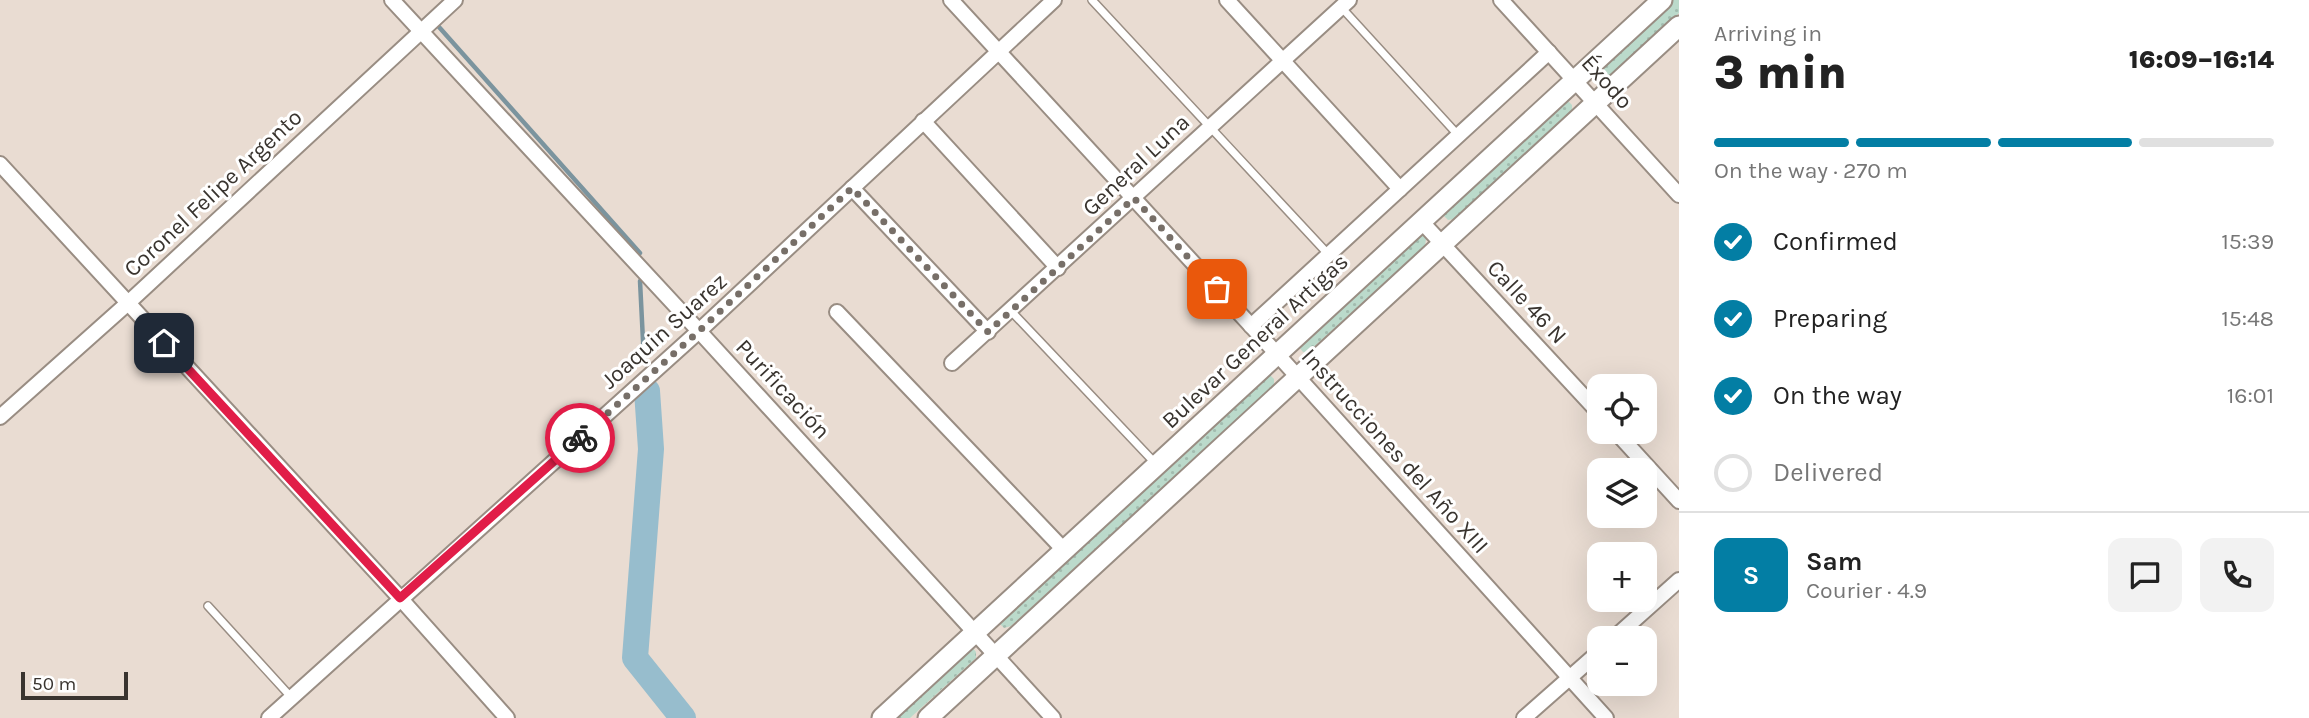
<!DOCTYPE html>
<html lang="en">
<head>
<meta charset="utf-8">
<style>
  :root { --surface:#fff; --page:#f2f2f2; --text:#222; --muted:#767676; --line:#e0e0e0; --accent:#037ea4 }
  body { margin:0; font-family:Karla,sans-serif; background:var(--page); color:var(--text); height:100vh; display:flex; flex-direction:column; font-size:26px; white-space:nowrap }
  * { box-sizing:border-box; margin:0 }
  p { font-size:23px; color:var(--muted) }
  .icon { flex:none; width:38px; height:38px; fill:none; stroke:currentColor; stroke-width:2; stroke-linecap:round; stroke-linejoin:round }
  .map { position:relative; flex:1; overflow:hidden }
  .side { display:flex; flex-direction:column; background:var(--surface); width:630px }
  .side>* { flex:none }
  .tools { position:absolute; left:1587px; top:374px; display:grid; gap:14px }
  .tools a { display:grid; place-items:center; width:70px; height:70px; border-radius:14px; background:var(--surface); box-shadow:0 7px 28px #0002; font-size:35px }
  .scale { position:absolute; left:21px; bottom:18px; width:107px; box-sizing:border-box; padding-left:7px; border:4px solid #39342f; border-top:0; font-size:19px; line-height:24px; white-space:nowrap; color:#39342f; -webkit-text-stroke:5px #fff; paint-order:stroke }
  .pin { position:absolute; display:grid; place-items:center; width:60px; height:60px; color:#fff; margin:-30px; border-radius:14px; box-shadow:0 4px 10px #0006 }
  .courier { position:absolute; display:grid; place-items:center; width:70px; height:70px; margin:-35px; border:5px solid #e11d48; border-radius:50%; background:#fff; color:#222; box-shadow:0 2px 9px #0007 }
  .overview em { font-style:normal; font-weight:800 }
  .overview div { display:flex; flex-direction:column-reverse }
  .overview { display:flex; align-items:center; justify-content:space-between; height:119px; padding:0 35px }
  h1 { font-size:46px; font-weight:800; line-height:52px }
  .bar { display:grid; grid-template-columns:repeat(4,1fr); gap:10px 7px; align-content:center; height:84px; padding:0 35px }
  .bar i { height:9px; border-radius:5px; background:var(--line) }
  .bar .on { background:var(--accent) }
  .bar p { grid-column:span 4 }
  .line { display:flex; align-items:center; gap:18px; padding:0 35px; border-top:2px solid var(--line) }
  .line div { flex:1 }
  .round { display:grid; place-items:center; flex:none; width:74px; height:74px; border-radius:14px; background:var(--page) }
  ol { padding:0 35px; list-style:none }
  li { display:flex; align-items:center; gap:21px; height:77px }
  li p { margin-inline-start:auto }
  li .icon { padding:7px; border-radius:50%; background:var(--accent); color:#fff; stroke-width:4 }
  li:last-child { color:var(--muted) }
  li i { width:38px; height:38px; border:4px solid var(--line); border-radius:50% }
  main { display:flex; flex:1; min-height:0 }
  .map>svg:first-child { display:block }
</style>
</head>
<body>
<main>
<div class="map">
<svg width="1679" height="718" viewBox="0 0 1679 718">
  <defs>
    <pattern id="grass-dots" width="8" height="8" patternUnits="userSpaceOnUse" patternTransform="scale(1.75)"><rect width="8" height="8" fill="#bbdacb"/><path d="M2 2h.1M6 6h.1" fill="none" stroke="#a2bcaf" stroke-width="1.8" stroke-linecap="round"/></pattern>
  </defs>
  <rect width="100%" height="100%" fill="#e9dcd2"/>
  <g fill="url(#grass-dots)">
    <polygon points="1673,0 1679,0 1679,13 1606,81 1600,80 1596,76 1596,71"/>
    <polygon points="1568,101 1572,105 1572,110 1454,219 1448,220 1444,216 1444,211 1563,102"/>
    <polygon points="1422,235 1426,239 1425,246 1307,353 1303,352 1299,347 1418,236"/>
    <polygon points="1269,374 1274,379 1274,385 1011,626 1004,628 999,623"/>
    <polygon points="972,647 976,652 976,658 910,718 890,718"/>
  </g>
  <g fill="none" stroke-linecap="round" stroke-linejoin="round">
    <g stroke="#7b949e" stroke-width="4.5">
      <polyline points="439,27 640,253"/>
      <polyline points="640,281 644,361"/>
    </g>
    <polyline stroke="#97bdcd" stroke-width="26" points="647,391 651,449 635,658 683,718"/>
    <g stroke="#998d83" stroke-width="10">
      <g id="lane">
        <polyline points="1092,0 1328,254"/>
        <polyline points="1341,7 1458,135"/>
        <polyline points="1011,311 1155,463"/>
        <polyline points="208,606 291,697"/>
      </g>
    </g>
    <g stroke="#998d83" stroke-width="18">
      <g id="street">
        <polyline points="392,0 699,331 1053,718"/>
        <polyline points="951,0 1277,354 1606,718"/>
        <polyline points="1227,0 1400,189"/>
        <polyline points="1501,0 1679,195"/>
        <polyline points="923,121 1058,268"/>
        <polyline points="0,164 400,598 507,718"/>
        <polyline points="852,188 988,332"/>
        <polyline points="1421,221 1600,414"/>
        <polyline points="837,312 1064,550"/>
        <polyline points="1251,326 1549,52"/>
        <polyline points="952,363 1349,0"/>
        <polyline points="0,417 128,303 455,0"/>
        <polyline points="1616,432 1679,501"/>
        <polyline points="1613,639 1679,580"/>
        <polyline points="269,718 699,331 1054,0"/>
        <polyline points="1524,718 1600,651"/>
      </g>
    </g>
    <g stroke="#998d83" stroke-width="23">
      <g id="secondary">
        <polyline points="882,718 1662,0"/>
        <polyline points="928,718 1679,26"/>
      </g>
    </g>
    <use href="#lane" stroke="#fff" stroke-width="7"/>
    <use href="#street" stroke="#fff" stroke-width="14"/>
    <use href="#secondary" stroke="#fff" stroke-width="19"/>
  </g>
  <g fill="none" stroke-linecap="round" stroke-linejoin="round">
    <polyline stroke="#776f68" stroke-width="7" stroke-dasharray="0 12.6" points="580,438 699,331 852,188 988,332 1134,198 1217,289"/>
    <polyline stroke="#e11d48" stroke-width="9" points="164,343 400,598 580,438"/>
  </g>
  <g text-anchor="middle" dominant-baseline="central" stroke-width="6" stroke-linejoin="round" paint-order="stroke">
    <g font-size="23" fill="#39342f" stroke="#fff">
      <text transform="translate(1607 82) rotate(48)">Éxodo</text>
      <text transform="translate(1136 165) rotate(-43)">General Luna</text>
      <text transform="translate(213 193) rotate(-43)">Coronel Felipe Argento</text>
      <text transform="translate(1527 302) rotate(47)">Calle 46 N</text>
      <text transform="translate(664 331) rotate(-42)">Joaquin Suarez</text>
      <text transform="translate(1255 341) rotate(-43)">Bulevar General Artigas</text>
      <text transform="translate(783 389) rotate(47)">Purificación</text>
      <text transform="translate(1395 451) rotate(48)">Instrucciones del Año XIII</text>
    </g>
  </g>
</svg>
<div class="tools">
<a><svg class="icon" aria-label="locate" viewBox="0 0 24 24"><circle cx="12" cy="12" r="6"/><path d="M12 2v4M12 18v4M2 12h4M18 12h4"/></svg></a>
<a><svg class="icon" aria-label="layers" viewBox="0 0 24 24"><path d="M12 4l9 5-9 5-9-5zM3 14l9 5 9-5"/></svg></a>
<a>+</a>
<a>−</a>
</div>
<div class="scale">50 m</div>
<div class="pin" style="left:1217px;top:289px;background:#ea580c"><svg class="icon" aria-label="bag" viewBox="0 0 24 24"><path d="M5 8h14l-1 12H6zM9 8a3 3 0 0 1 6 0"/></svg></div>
<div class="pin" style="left:164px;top:343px;background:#1f2937"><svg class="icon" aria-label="home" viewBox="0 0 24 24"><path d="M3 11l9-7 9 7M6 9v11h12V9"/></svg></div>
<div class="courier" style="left:580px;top:438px"><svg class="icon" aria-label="bike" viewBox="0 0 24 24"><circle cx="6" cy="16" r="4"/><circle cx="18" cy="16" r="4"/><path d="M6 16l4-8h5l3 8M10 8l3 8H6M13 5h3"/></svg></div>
</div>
<section class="side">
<div class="overview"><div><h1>3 min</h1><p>Arriving in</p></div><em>16:09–16:14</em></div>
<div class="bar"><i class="on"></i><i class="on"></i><i class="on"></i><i></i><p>On the way · 270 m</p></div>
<ol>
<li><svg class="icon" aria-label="check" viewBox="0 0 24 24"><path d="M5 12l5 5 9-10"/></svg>Confirmed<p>15:39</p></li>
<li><svg class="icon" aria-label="check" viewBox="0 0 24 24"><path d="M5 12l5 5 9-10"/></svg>Preparing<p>15:48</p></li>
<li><svg class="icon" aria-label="check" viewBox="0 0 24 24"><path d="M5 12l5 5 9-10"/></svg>On the way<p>16:01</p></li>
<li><i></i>Delivered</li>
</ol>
<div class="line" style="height:126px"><b class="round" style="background:var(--accent);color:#fff">S</b><div><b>Sam</b><p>Courier · 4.9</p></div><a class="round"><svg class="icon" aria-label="chat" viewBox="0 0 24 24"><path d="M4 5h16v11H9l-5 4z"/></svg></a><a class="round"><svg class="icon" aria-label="phone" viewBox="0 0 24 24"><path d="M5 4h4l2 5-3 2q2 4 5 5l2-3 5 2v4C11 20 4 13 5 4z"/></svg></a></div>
</section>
</main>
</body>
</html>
